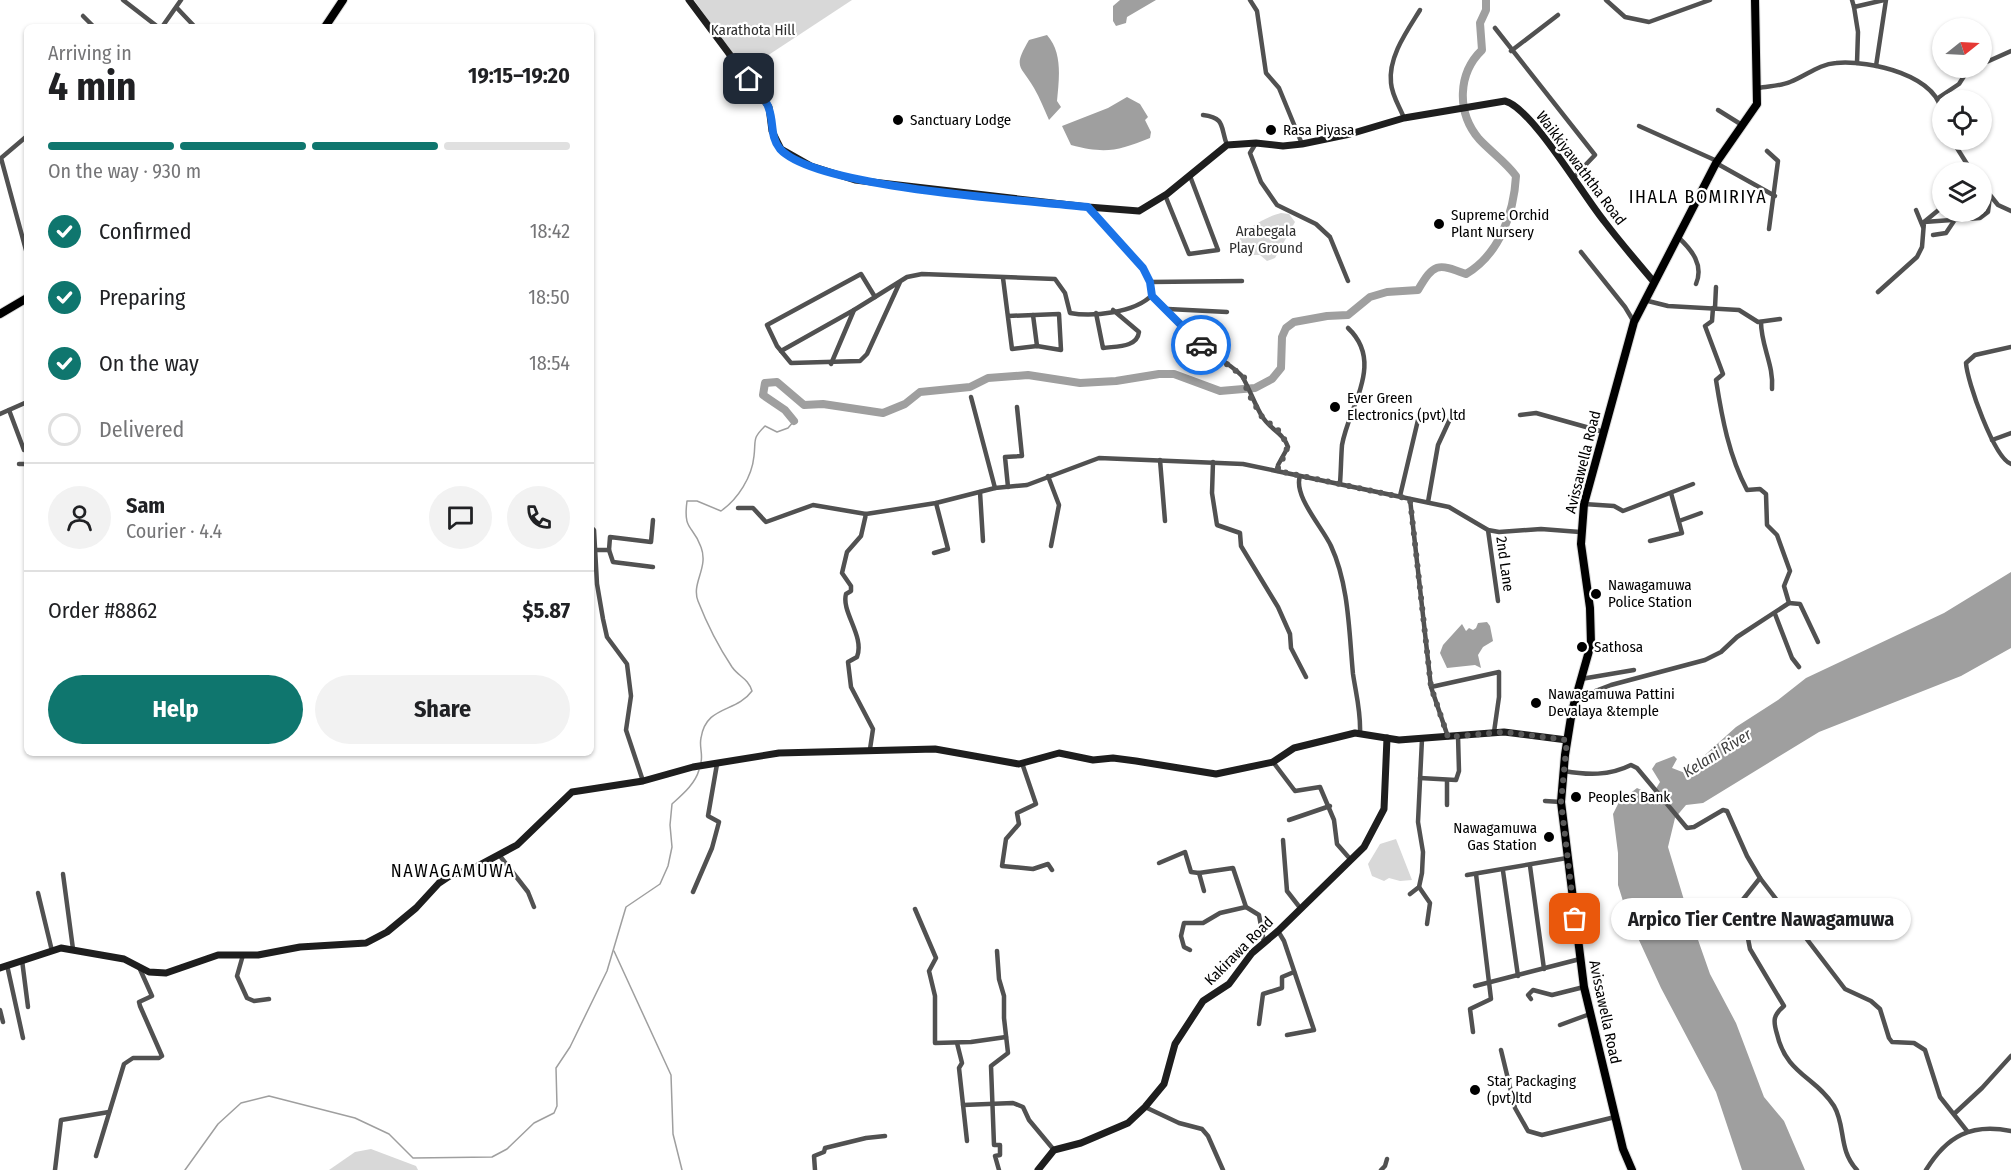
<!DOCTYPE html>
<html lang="en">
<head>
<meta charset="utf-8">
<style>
  :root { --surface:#fff; --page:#f2f2f2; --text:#202124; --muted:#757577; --line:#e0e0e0; --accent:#0f766e }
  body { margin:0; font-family:"Fira Sans Condensed",sans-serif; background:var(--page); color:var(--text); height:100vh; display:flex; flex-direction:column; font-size:22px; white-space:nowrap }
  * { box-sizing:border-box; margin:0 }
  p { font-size:20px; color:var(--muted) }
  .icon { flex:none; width:33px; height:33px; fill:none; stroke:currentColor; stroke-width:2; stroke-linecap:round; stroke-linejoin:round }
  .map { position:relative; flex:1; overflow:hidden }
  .drawer { position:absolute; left:24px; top:24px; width:570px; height:732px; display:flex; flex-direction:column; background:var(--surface); border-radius:9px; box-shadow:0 2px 4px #0004 }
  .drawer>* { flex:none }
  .needle { width:39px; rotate:72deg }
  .buttons { position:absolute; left:1932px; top:18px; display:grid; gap:12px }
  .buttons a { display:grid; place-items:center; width:60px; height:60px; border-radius:50%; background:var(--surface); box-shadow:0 2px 4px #0004; font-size:30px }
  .pin { position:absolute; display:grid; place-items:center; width:51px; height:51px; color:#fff; margin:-26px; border-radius:12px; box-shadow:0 3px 9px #0006 }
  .courier { position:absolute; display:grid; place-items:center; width:60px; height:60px; margin:-30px; border:4px solid #1a73e8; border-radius:50%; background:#fff; color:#222; box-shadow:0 2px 8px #0007 }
  .bubble { position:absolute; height:42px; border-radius:21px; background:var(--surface); box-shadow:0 2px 4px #0004; font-size:20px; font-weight:700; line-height:42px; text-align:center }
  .headline em { font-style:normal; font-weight:700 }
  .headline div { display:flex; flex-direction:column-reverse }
  .headline { display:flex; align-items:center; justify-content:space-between; height:102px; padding:0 24px }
  h1 { font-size:39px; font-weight:700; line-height:45px }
  .bar { display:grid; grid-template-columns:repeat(4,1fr); gap:9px 6px; align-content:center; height:72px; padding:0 24px }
  .bar i { height:8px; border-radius:4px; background:var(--line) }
  .bar .current { background:var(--accent) }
  .bar p { grid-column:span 4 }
  .line { display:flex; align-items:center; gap:15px; padding:0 24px; border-top:2px solid var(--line) }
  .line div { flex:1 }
  .round { display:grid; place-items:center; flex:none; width:63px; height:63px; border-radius:32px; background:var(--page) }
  ol { padding:0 24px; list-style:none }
  li { display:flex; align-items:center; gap:18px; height:66px }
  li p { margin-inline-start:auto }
  li .icon { padding:6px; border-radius:50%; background:var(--accent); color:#fff; stroke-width:4 }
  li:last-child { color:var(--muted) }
  li i { width:33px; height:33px; border:3px solid var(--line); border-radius:50% }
  .cta { display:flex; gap:12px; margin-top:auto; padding:12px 24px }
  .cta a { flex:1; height:69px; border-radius:36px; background:var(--accent); color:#fff; font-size:24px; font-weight:700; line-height:69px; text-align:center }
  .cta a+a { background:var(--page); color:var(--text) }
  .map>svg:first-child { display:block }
</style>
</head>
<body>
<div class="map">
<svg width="2011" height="1170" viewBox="0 0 2011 1170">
  <rect width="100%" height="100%" fill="#fff"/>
  <g fill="#d8d8d8">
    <polygon points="694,0 852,0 744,71"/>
    <path d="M1281,213l8,1 6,8 -20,36 -8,3 -7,-6h-13l-8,-14c4,-12 29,-25 42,-28z"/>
    <polygon points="1396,839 1412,880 1400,881 1389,878 1384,881 1372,876 1368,864 1380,844"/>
    <polygon points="371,1149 416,1166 418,1170 329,1170 355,1152"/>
  </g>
  <g fill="#9f9f9f">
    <polygon points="1120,0 1156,0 1127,17 1126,23 1116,26 1113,21 1113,6"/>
    <path d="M1047,35c16,18 12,44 10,66l4,6 -12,13c-5,-11 -9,-22 -15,-32 -13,-23 -22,-19 -5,-48z"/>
    <path d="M1127,97l13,7 8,13 -3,3 6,12 -1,6c-32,13 -45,16 -79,7l-9,-19 46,-18z"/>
    <polygon points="2011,572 2011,648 1961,676 1819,732 1703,803 1686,805 1675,818 1668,847 1684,900 1710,974 1736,1023 1764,1097 1784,1121 1805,1170 1742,1170 1716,1092 1661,988 1627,914 1618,885 1618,853 1613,814 1619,802 1637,788 1652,795 1660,782 1652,769 1656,763 1674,756 1677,759 1672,768 1685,773 1736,727 1778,700 1806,678 1944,613"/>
    <polygon points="1487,622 1490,626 1493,641 1483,647 1478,655 1481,668 1475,665 1447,668 1440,653 1443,645 1462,624 1466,631 1469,628 1473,630 1476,628 1478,623"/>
  </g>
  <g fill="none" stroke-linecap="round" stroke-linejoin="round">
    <g stroke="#9f9f9f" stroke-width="1.5">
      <path d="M701,762c2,-8 -2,-16 0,-24 5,-33 35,-25 51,-47 -4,-13 -13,-14 -20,-24 -14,-21 -25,-43 -34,-66 -7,-18 11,-33 3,-54 -8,-23 -18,-15 -14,-46h10l24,10c17,-12 31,-34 33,-55 2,-17 -2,-17 11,-30l12,6 11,-4 6,-7"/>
      <polyline points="614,951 671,1075 673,1134 682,1170"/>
      <path d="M185,1170l33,-46 23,-21 28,-7 86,22 34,16 24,24 79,-1 15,-8 27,-26 20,-10 3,-7 -1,-38 14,-21 37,-76 19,-64 34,-23 8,-18 4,-19 -2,-22 2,-21c11,-10 23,-20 27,-34"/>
    </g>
    <path stroke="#9f9f9f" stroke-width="8" d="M794,421l-9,-11 -22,-15 2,-12 12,-1 27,23 19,-1 60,9 22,-9 15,-12 50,-5 18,-9 40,-3 52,8 36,-2 43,-7h15l46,17 35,-3 17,-9 9,-11 1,-31 4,-9 8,-6 33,-6 21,-1 22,-18 17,-5 31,-2c16,-27 19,-27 48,-16 34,-20 48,-62 50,-98 -10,-14 -25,-24 -37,-37 -23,-27 -21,-66 3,-89l-2,-27 6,-13v-10"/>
    <g stroke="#dbdbdb" stroke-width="10">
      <g id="primary">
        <polyline points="325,27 343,0"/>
        <polyline points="0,314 27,298"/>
        <polyline points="1632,1170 1623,1149 1584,987 1561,802 1565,755 1572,711 1591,644 1590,608 1581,544 1584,504 1634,322 1716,163 1757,104 1755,0"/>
      </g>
    </g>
    <g stroke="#515151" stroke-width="4.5">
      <polyline points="123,0 158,27"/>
      <polyline points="1250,0 1257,11 1266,73 1279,88 1302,144"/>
      <polyline points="1606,0 1625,17 1649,22 1710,0"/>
      <polyline points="1852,0 1854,7 1884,0"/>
      <polyline points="1854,7 1858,32 1857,63"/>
      <polyline points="177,8 195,27"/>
      <polyline points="83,16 94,27"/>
      <polyline points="162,27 181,0"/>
      <polyline points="1495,28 1595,155 1573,178"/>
      <polyline points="1511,51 1558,15"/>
      <polyline points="1982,64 2011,51"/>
      <polyline points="1876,66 1886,0"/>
      <path d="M1758,88c11,-2 23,-2 32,-6 16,-6 29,-18 46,-19 34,-3 103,12 106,52"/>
      <polyline points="1938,98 1959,84 1968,70 1974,68"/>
      <polyline points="1718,110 1742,125"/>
      <path d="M1203,115c23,3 17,12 24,30"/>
      <path d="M1404,118c-4,-11 -12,-22 -13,-35 -3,-26 16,-52 29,-73"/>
      <polyline points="1639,126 1717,161"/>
      <polyline points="27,136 1,158 27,254"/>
      <polyline points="1952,140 1972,172"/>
      <polyline points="1256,143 1250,153 1261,182 1277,205 1316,224 1330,237 1348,281"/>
      <polyline points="1767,151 1778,161 1769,229"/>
      <polyline points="1716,163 1775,196"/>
      <polyline points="1982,185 1998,205 2011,211"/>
      <polyline points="1165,195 1189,254 1218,250 1190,176"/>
      <path d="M1088,207c18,21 65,61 64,88 16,14 27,29 42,44 14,14 33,22 47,36 5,5 15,33 21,41 7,13 21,16 26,31l-10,18v6"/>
      <polyline points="1916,210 1923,227"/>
      <polyline points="1924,222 1941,208"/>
      <polyline points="1933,235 1946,233 1956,218"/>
      <path d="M1678,237c14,13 26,28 18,47"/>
      <polyline points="1581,252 1625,307 1634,322"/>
      <polyline points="1003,278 1012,349 1037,346 1061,350 1059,314 1008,316"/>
      <path d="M900,282l-33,72 -7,7 -69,2 -14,-17 -10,-21 94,-51 14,23 32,-20 15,-3 133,5 10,14 5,20c22,4 65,0 82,-18"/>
      <polyline points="1150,282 1242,281"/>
      <polyline points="1878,292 1917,257 1922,247 1924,222 1980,218 1988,212 1990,196"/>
      <polyline points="1644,300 1668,306 1739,310 1758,322 1780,319"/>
      <polyline points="1715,308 1716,287"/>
      <polyline points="1168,309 1227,312"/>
      <path d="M1096,313l7,35c13,-2 34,0 36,-16l-26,-22"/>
      <polyline points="1033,315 1037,346"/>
      <path d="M1761,322c0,24 13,43 11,67"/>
      <path d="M2011,347l-36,8 -9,8c1,18 28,95 45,101"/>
      <polyline points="781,351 854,310"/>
      <polyline points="831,364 854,310 875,297"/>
      <polyline points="971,397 995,488"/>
      <polyline points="9,410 24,450"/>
      <polyline points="0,414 27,402"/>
      <polyline points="1520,415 1536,413 1604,432"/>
      <polyline points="1992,440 2011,433"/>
      <polyline points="1160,460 1165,521"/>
      <polyline points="1213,462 1212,493 1217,525 1240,533 1241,546 1278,607 1290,634 1291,648 1306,677"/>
      <polyline points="19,464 27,464"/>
      <polyline points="1048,476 1059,505 1051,546"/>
      <path d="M1300,476c-7,20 23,52 31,70 18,39 18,86 22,128 3,20 8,38 7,59"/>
      <path d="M1340,483c1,-12 1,-25 2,-38 7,-40 43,-82 6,-117"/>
      <polyline points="1008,487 1005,457 1022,456 1017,407"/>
      <polyline points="980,492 983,541"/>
      <polyline points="1400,496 1418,420"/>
      <polyline points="1410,499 1431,687 1448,737"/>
      <polyline points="1428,502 1438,445 1450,419"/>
      <polyline points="1584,504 1614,506 1623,511 1693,484"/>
      <polyline points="738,508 753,508 766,522 813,505 866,514"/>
      <polyline points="1679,521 1701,513"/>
      <polyline points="591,527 594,530 597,584 603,619 607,637 627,664 631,696 626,730 643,781"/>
      <polyline points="1488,530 1498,601"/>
      <polyline points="1650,541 1682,533 1671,493"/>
      <polyline points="595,550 609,550 610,537 651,542 653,520"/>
      <polyline points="609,550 613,562 653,567"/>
      <polyline points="934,553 948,549 936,503"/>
      <polyline points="1789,603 1800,604 1818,642"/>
      <polyline points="1775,614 1792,658 1799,667"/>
      <polyline points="1581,679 1634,670"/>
      <polyline points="1431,687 1499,672 1499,697 1494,732"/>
      <path d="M1576,694l14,-1 21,-8 94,-25 16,-8 16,-15 52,-34 -5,-17 6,-15 -13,-36 -10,-10 -1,-31 -6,-5 -13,1c-18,-34 -25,-72 -31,-110l7,-6 -18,-48 7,-5 1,-13"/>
      <path d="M870,749l3,-20 -22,-42 -3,-25 9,-5c8,-21 -16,-45 -11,-63l5,-3v-5l-9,-13 5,-21 14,-16 5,-22 70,-11 59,-15 32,-3 72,-27 144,6 206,43 39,23 11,2 42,-3 39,3"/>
      <polyline points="1273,762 1295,791 1320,787 1334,820 1337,844 1351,860"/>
      <polyline points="1022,763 1036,804 1017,813 1019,824 1006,839 1002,866 1033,869 1048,864 1052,870"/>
      <path d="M1564,771c23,4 45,5 67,-6l6,3 50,60 7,-1 29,-17 4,1 20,45 13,22 85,111 26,12 9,8 9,29 3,4 22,1 11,7 15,47 27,34"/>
      <polyline points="1420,778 1456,780 1459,771 1458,736"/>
      <polyline points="1545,801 1561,802"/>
      <polyline points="1447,805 1447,781"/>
      <polyline points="1289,820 1330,806"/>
      <polyline points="1283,840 1287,891 1301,909"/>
      <polyline points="500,856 528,892 534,907"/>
      <polyline points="1159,863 1185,852 1191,872 1199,873"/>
      <polyline points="1530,866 1544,969"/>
      <polyline points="1503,871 1518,976"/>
      <polyline points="63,874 73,949"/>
      <polyline points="1467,875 1567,858"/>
      <path d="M1760,878l-19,24 9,47 34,57c-11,9 -11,15 -7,28 9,40 39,43 57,72 12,20 4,44 23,64"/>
      <polyline points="1419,887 1430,903 1427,924"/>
      <polyline points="1204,891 1199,873 1233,868 1246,907 1259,915 1264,942"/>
      <polyline points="693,892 712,848 719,822 708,816 717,764"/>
      <polyline points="38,893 52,951"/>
      <polyline points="1410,894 1419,887 1422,873 1423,852 1418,822 1422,739"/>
      <polyline points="915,909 936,958 929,971 935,996 935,1043 971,1042 1006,1037"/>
      <polyline points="1278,931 1284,941 1314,1030 1287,1035"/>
      <polyline points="1190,950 1184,947 1181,936 1184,923 1203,923 1220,913 1246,907"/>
      <polyline points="997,951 999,979 1004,996 1004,1018 1008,1053 991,1066 994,1145 1000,1145 1000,1155 995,1156 999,1170"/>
      <polyline points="243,955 237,976 247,998 254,1001 269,999"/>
      <polyline points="22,960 28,1007"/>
      <polyline points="7,965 23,1038"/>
      <polyline points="1475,986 1580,959"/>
      <polyline points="1531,999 1528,995 1533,990 1552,995 1584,987"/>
      <polyline points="0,1010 3,1022"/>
      <polyline points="1259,1024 1263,994 1282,988 1282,977 1294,972"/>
      <polyline points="1560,1025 1590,1014"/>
      <polyline points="1473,1032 1470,1009 1491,999 1476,874"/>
      <polyline points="957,1043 962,1063 959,1068 967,1141"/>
      <polyline points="1501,1050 1515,1108 1528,1131 1542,1135 1615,1117"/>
      <polyline points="963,1105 1013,1103 1023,1107 1029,1120 1054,1150"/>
      <polyline points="1145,1107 1179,1123 1202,1129 1208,1136 1223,1170"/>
      <polyline points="1954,1114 1982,1088 2011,1056"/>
      <polyline points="96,1156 124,1064 133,1058 159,1058 162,1056 140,1006 139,1002 152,996 139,967"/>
      <polyline points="55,1170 61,1120 109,1112"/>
      <polyline points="815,1170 814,1156 824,1152 825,1148 866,1138 885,1136"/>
      <polyline points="1381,1170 1385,1166 1387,1159"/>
      <path d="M1926,1170c21,-34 45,-47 85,-39"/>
    </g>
    <g stroke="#1e1e1e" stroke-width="7">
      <path d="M689,0l80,107 3,24 9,18 30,17 44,14 233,27 51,4 28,-17 60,-49 29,-2 27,3 19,-2 48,-10 54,-16 101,-17c27,7 79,96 99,120 16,21 33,41 50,61"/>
      <polyline points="0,968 61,948 124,959 149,972 166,973 218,955 258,955 300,947 366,943 387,932 416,908 439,883 451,875 472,869 517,845 572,792 643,781 693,767 779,753 935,749 1019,764 1059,753 1093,760 1113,758 1136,761 1216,774 1273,762 1294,748 1355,733 1399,740 1504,732 1567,740"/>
      <polyline points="1038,1170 1054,1150 1081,1143 1128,1123 1145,1107 1164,1084 1175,1044 1203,1001 1229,984 1252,953 1278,931 1364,847 1384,809 1387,738"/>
    </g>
    <use href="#primary" stroke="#000" stroke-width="8"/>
  </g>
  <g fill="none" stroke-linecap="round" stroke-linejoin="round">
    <polyline stroke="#595959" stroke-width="6" stroke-dasharray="0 10.8" points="1201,345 1244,377 1247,391 1262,417 1279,431 1286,442 1287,453 1278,465 1278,471 1410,499 1431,687 1448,737 1504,732 1567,740 1561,802 1575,919"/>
    <path stroke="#1a73e8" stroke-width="8" d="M749,79c7,9 17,19 20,30 5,14 1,28 11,40 37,40 247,51 308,58l55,61 7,14 2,14 49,49"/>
  </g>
  <g fill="#000" stroke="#fff" stroke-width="2">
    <circle cx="898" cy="120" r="6"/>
    <circle cx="1271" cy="130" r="6"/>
    <circle cx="1439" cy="224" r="6"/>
    <circle cx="1335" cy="407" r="6"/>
    <circle cx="1596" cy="594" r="6"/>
    <circle cx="1582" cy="647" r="6"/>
    <circle cx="1536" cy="703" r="6"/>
    <circle cx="1576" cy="797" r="6"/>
    <circle cx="1549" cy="837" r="6"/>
    <circle cx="1475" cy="1090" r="6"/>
  </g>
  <g text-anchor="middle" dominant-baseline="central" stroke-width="4.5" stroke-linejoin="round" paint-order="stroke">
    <g font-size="15" fill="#2f2f2f" stroke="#fff">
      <text x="753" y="30">Karathota Hill</text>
      <text x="1266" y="231">Arabegala<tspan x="1266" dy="17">Play Ground</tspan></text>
    </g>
    <g font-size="15" fill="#000" stroke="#fff" text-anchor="start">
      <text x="910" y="120">Sanctuary Lodge</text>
      <text x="1283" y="130">Rasa Piyasa</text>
      <text x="1451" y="215">Supreme Orchid<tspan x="1451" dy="17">Plant Nursery</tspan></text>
      <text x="1347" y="398">Ever Green<tspan x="1347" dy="17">Electronics (pvt) ltd</tspan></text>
      <text x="1608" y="585">Nawagamuwa<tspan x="1608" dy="17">Police Station</tspan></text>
      <text x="1594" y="647">Sathosa</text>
      <text x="1548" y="694">Nawagamuwa Pattini<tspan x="1548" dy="17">Devalaya &amp;temple</tspan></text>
      <text x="1588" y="797">Peoples Bank</text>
      <text x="1537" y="828" text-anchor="end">Nawagamuwa<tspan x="1537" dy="17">Gas Station</tspan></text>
      <text x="1487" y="1081">Star Packaging<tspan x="1487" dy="17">(pvt)ltd</tspan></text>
    </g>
    <g font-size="15" fill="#000" stroke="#fff">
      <text transform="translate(1581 168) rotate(53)">Waikkiyawaththa Road</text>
      <text transform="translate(1583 462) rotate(-76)">Avissawella Road</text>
      <text transform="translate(1505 564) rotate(82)">2nd Lane</text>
      <text transform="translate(1239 951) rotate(-45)">Kakirawa Road</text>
      <text transform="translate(1605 1012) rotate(78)">Avissawella Road</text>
    </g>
    <g font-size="16" font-style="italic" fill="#404040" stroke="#fff">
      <text transform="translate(1717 753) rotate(-32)">Kelani River</text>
    </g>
    <g font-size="18" letter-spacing="1.5" fill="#000" stroke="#fff">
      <text x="1698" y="197">IHALA BOMIRIYA</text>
      <text x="453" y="871">NAWAGAMUWA</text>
    </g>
  </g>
</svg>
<div class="buttons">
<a><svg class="needle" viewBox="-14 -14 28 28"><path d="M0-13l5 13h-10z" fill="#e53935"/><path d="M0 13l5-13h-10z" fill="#757577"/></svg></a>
<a><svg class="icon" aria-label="locate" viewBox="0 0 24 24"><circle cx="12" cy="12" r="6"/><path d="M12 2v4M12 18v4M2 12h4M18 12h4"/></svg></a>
<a><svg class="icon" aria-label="layers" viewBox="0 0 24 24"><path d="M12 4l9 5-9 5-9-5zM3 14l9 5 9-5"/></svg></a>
</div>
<div class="pin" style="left:1575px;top:919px;background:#ea580c"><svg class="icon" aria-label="bag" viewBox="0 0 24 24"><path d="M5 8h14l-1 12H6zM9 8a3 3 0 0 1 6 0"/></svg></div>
<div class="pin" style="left:749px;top:79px;background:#1f2937"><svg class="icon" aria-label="home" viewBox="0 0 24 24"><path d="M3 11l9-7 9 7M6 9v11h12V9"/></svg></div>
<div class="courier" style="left:1201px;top:345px"><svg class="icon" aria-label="car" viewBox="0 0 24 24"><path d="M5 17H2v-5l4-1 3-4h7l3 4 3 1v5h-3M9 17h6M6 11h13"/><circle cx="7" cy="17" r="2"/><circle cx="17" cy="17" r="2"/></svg></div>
<div class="bubble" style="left:1611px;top:898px;width:300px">Arpico Tier Centre Nawagamuwa</div>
<section class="drawer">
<div class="headline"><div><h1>4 min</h1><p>Arriving in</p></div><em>19:15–19:20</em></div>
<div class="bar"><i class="current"></i><i class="current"></i><i class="current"></i><i></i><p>On the way · 930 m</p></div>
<ol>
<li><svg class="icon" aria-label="check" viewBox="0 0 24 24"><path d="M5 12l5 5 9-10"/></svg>Confirmed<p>18:42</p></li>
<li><svg class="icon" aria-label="check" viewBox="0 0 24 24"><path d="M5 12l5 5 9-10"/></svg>Preparing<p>18:50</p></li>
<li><svg class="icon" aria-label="check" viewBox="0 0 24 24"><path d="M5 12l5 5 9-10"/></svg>On the way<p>18:54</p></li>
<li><i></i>Delivered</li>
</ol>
<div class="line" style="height:108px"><a class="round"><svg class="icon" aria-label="person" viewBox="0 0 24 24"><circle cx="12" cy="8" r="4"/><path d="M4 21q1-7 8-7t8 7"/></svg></a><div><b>Sam</b><p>Courier · 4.4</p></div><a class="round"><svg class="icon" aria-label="chat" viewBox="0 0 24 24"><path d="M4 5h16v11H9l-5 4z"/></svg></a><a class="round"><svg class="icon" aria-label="phone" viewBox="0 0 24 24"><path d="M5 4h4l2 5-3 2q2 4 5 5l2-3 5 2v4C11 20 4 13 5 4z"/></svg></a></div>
<div class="line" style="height:78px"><div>Order #8862</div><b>$5.87</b></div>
<div class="cta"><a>Help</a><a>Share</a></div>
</section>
</div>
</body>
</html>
